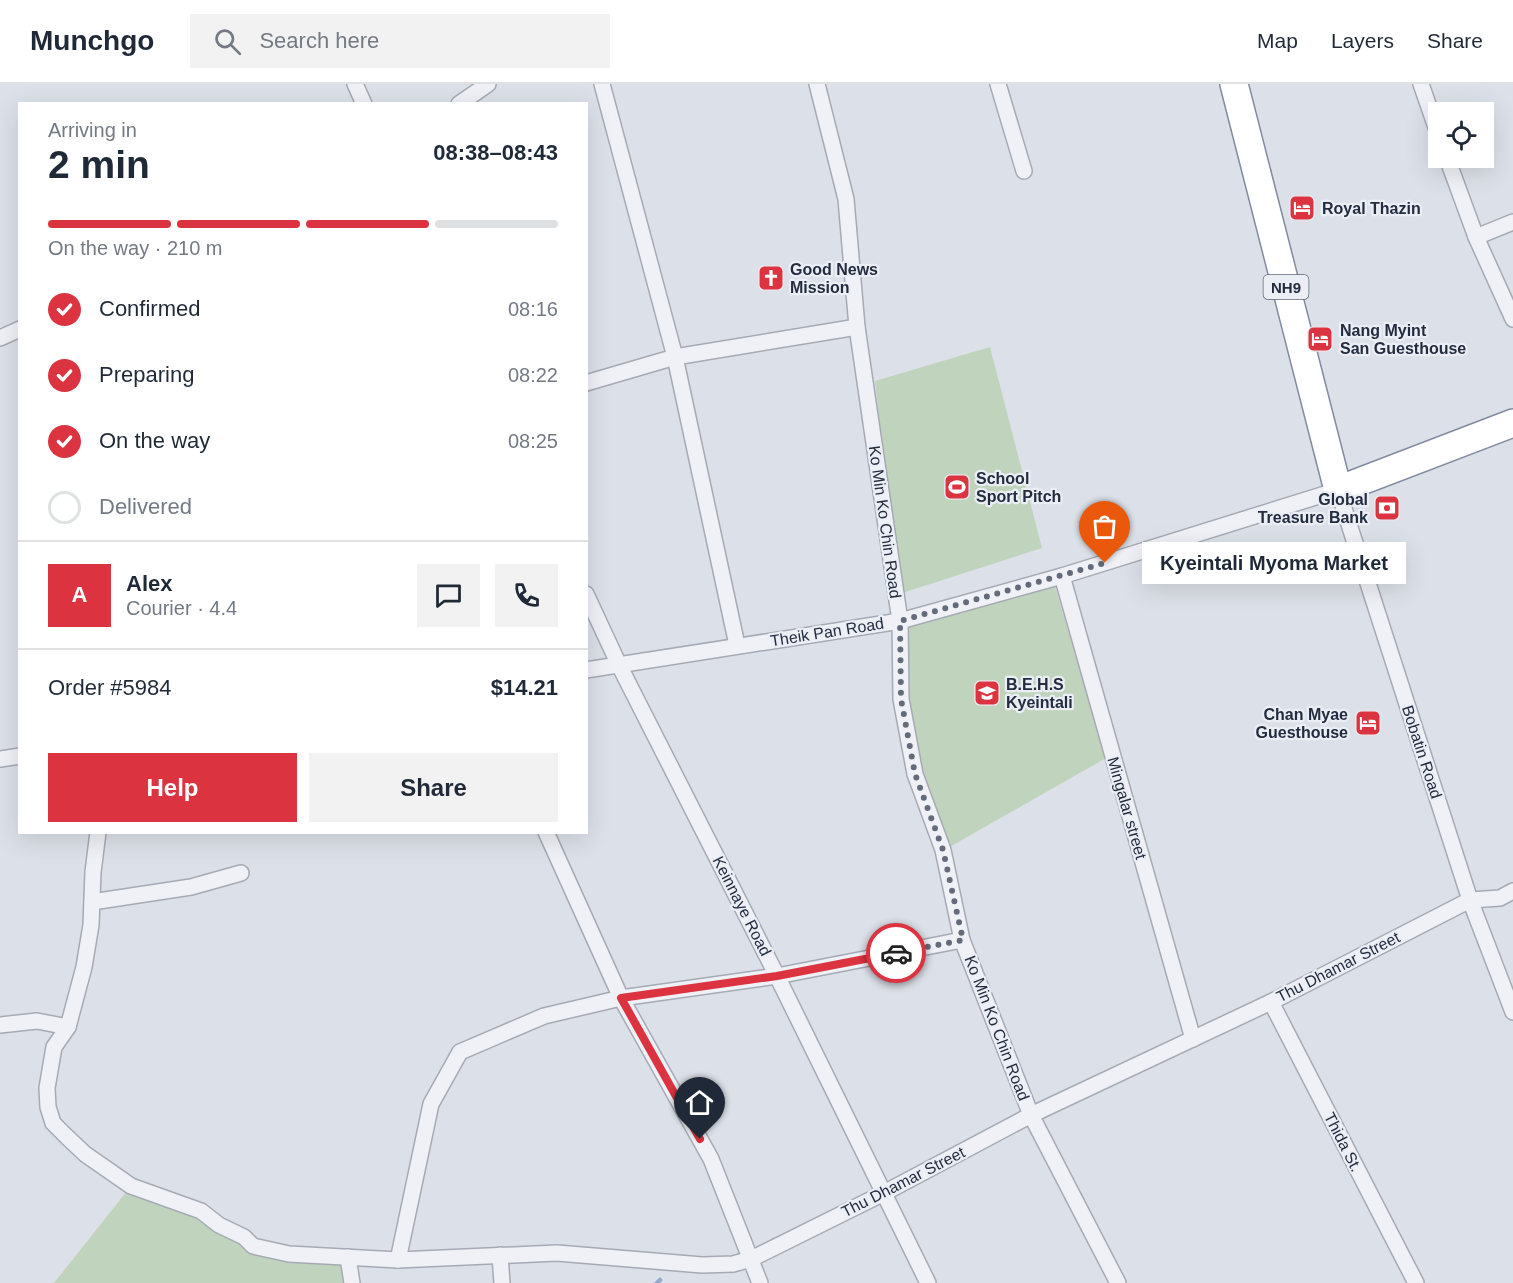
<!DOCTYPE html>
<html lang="en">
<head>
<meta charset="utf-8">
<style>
  :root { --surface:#fff; --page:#f2f2f3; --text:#1f2937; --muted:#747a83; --line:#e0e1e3; --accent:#db333f }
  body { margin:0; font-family:Helvetica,sans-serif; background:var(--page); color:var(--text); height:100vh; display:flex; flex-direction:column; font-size:22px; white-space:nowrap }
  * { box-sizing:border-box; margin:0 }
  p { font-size:20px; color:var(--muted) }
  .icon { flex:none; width:33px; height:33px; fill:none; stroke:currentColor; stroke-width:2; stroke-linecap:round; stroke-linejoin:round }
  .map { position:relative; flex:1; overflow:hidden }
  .side { position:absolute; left:18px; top:18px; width:570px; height:732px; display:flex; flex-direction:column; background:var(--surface); border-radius:0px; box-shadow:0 6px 24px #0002 }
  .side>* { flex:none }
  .buttons { position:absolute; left:1428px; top:18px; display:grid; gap:12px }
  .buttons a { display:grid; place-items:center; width:66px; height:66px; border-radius:0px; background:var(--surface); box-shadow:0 6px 24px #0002; font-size:30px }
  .pin { position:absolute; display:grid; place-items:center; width:51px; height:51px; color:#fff; margin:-62px -26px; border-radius:50% 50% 50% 0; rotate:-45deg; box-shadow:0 0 6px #0007 }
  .pin .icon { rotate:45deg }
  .courier { position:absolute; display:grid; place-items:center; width:60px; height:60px; margin:-30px; border:4px solid #db333f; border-radius:50%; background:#fff; color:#222; box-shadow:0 2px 8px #0007 }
  .bubble { position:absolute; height:42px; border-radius:0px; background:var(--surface); box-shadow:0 6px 24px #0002; font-size:20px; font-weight:800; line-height:42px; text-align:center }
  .headline em { font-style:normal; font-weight:800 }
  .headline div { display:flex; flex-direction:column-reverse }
  .headline { display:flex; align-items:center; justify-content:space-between; height:102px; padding:0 30px }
  h1 { font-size:39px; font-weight:800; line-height:45px }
  .bar { display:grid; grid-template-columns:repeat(4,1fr); gap:9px 6px; align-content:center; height:72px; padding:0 30px }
  .bar i { height:8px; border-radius:4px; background:var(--line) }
  .bar .active { background:var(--accent) }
  .bar p { grid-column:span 4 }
  .line { display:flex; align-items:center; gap:15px; padding:0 30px; border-top:2px solid var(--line) }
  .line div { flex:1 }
  .round { display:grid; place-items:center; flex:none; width:63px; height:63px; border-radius:0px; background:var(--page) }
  ol { padding:0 30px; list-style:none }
  li { display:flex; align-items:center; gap:18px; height:66px }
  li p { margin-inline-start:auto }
  li .icon { padding:6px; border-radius:50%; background:var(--accent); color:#fff; stroke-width:4 }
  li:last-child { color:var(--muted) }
  li i { width:33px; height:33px; border:3px solid var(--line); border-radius:50% }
  .action { display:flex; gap:12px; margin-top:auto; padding:12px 30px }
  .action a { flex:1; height:69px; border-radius:0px; background:var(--accent); color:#fff; font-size:24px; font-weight:800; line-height:69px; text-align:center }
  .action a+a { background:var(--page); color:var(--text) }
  header { display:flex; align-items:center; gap:36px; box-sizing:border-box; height:84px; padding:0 30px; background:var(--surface); border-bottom:2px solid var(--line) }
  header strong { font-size:28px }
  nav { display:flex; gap:33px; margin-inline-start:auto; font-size:21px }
  .search { width:420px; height:54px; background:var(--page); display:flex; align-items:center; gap:15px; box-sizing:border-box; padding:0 21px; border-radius:0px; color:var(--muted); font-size:22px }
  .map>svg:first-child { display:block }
</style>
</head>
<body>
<header>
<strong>Munchgo</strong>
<div class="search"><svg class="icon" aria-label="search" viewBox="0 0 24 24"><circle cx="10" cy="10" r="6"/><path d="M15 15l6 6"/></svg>Search here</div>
<nav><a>Map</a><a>Layers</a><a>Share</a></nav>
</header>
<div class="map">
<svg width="1513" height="1199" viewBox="0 0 1513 1199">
  <rect width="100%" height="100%" fill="#dce0e8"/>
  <g fill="#c0d3bc">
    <polygon points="990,263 1042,464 899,510 875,297"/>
    <polygon points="1053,496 1106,674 946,765 915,690 894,544"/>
    <polygon points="131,1102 201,1127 253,1162 348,1173 343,1199 54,1199"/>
  </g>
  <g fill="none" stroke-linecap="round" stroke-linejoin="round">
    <polyline stroke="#93aacc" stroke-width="4.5" points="657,1199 660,1196"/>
    <g stroke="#a5aab5" stroke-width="18">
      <g id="street">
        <polyline points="355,0 364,20"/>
        <polyline points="602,0 675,273 737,561"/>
        <polyline points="817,0 846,115 857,243 900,537 901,615 915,690 943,766 962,856 1031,1031 1118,1199"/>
        <polyline points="998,0 1024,87"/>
        <polyline points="1421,0 1438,49"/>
        <polyline points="459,20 488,0"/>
        <polyline points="1447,74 1476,153 1513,235"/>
        <polyline points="1476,153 1513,138"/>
        <polyline points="0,254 20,245"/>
        <polyline points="586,299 675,273 857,243"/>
        <polyline points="1062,492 1193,955"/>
        <polyline points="586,510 619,581 777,892 928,1199"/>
        <polyline points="586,586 900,537 1062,492 1338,406 1470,816 1513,928"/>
        <polyline points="0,675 20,672"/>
        <polyline points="98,748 93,788 91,841 84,883 68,943 54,963 47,1004 48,1023 53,1039 66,1052 85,1070 131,1102 201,1127 219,1141 244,1153 253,1162 289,1170 398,1176 557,1169 702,1181 733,1180 751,1175 884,1109 1031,1031 1271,918 1470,816 1500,814 1513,807"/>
        <polyline points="546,748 621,914 711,1075 760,1199"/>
        <polyline points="92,818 191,803 241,789"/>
        <polyline points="1271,918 1416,1199"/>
        <polyline points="0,941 37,937 68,943"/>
        <polyline points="500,1171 502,1199"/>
        <polyline points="348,1173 352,1199"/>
        <polyline points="398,1176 431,1020 460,968 544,932 621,914 777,892 962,856"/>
      </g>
    </g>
    <g stroke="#828ba0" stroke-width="30">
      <polyline id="highway" points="1234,0 1338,406 1513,339"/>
    </g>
    <use href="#street" stroke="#eff1f6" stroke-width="15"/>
    <use href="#highway" stroke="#fff" stroke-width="27"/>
  </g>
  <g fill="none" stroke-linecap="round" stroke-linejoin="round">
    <polyline stroke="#646b7a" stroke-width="6" stroke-dasharray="0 10.8" points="896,869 963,856 943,766 915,690 901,615 900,537 1105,479"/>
    <polyline stroke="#db333f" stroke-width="8" points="700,1055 621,914 777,892 896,869"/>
  </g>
  <defs>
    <g id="hotel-square" transform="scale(1.35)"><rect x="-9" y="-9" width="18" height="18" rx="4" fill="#db333f" stroke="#ebeff5"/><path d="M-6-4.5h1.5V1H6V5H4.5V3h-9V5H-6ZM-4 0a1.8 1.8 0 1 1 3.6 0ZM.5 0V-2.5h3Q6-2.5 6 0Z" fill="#fff"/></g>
    <g id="church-square" transform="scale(1.35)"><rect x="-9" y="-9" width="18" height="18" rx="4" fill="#db333f" stroke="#ebeff5"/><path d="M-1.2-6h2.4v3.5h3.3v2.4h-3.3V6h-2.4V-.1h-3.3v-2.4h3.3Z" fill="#fff"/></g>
    <g id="stadium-square" transform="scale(1.35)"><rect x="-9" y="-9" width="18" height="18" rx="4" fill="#db333f" stroke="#ebeff5"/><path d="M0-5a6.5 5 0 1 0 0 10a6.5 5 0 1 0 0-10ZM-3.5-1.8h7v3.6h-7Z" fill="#fff"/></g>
    <g id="bank-square" transform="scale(1.35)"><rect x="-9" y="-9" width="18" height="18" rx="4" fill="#db333f" stroke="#ebeff5"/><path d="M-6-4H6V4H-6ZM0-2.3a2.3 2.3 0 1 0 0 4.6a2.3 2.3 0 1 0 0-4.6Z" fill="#fff"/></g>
    <g id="school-square" transform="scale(1.35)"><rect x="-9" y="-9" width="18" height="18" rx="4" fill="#db333f" stroke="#ebeff5"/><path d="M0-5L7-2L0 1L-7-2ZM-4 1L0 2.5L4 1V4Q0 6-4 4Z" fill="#fff"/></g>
  </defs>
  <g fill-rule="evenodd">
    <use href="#hotel-square" x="1302" y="124"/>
    <use href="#church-square" x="771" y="194"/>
    <use href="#hotel-square" x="1320" y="255"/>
    <use href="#stadium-square" x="957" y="403"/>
    <use href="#bank-square" x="1387" y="424"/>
    <use href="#school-square" x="987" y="609"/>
    <use href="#hotel-square" x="1368" y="639"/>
  </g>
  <g text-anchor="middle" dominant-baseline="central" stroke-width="4.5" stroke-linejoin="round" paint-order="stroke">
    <rect fill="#ebeff5" stroke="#606676" stroke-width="1.5" x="1263.5" y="191" width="45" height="24" rx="4.5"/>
    <g font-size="15" font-weight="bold" fill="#242c3f">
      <text x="1286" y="203">NH9</text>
    </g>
    <g font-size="16" font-weight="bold" fill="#242c3f" stroke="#ebeff5" text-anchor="start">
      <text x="1322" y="124">Royal Thazin</text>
      <text x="790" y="185">Good News<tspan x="790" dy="18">Mission</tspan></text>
      <text x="1340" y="246">Nang Myint<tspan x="1340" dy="18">San Guesthouse</tspan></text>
      <text x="976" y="394">School<tspan x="976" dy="18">Sport Pitch</tspan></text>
      <text x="1368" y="415" text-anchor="end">Global<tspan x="1368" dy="18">Treasure Bank</tspan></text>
      <text x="1006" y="600">B.E.H.S<tspan x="1006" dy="18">Kyeintali</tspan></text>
      <text x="1348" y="630" text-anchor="end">Chan Myae<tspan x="1348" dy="18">Guesthouse</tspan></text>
    </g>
    <g font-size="16" fill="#242c3f" stroke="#ebeff5">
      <text transform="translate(885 438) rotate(82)">Ko Min Ko Chin Road</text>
      <text transform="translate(827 548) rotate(-9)">Theik Pan Road</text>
      <text transform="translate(1422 668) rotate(72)">Bobatin Road</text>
      <text transform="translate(1127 724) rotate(74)">Mingalar street</text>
      <text transform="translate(742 822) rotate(63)">Keinnaye Road</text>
      <text transform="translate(1338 883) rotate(-27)">Thu Dhamar Street</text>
      <text transform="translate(997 944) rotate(69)">Ko Min Ko Chin Road</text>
      <text transform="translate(1343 1058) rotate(63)">Thida St.</text>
      <text transform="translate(903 1098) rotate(-27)">Thu Dhamar Street</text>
    </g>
  </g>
</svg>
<div class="buttons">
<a><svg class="icon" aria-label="locate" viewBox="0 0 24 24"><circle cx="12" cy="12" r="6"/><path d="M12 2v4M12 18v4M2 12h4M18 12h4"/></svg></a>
</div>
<div class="pin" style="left:1105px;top:479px;background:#ea580c"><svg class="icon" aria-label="bag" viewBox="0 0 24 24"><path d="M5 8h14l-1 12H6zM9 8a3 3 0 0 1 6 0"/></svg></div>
<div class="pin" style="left:700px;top:1055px;background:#1f2937"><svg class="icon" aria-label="home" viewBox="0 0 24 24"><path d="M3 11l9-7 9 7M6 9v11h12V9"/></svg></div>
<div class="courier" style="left:896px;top:869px"><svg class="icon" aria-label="car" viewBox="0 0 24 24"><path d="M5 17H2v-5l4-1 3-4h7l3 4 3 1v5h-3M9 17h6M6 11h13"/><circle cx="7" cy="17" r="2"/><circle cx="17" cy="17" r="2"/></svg></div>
<div class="bubble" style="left:1142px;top:458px;width:264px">Kyeintali Myoma Market</div>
<section class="side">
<div class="headline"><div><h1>2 min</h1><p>Arriving in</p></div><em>08:38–08:43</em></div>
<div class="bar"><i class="active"></i><i class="active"></i><i class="active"></i><i></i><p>On the way · 210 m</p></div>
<ol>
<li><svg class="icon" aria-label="check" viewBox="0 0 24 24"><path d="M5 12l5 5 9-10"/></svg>Confirmed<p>08:16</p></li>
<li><svg class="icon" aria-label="check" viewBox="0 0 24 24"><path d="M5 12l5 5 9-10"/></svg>Preparing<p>08:22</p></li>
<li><svg class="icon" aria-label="check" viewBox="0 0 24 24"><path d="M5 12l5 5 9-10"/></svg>On the way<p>08:25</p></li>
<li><i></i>Delivered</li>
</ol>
<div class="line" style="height:108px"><b class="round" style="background:var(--accent);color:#fff">A</b><div><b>Alex</b><p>Courier · 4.4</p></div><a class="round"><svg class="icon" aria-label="chat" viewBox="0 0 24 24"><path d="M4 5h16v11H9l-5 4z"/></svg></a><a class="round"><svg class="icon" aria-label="phone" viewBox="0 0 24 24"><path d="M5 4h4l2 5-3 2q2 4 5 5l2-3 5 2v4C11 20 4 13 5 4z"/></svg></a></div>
<div class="line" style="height:78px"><div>Order #5984</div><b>$14.21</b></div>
<div class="action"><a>Help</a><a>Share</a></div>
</section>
</div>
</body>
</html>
